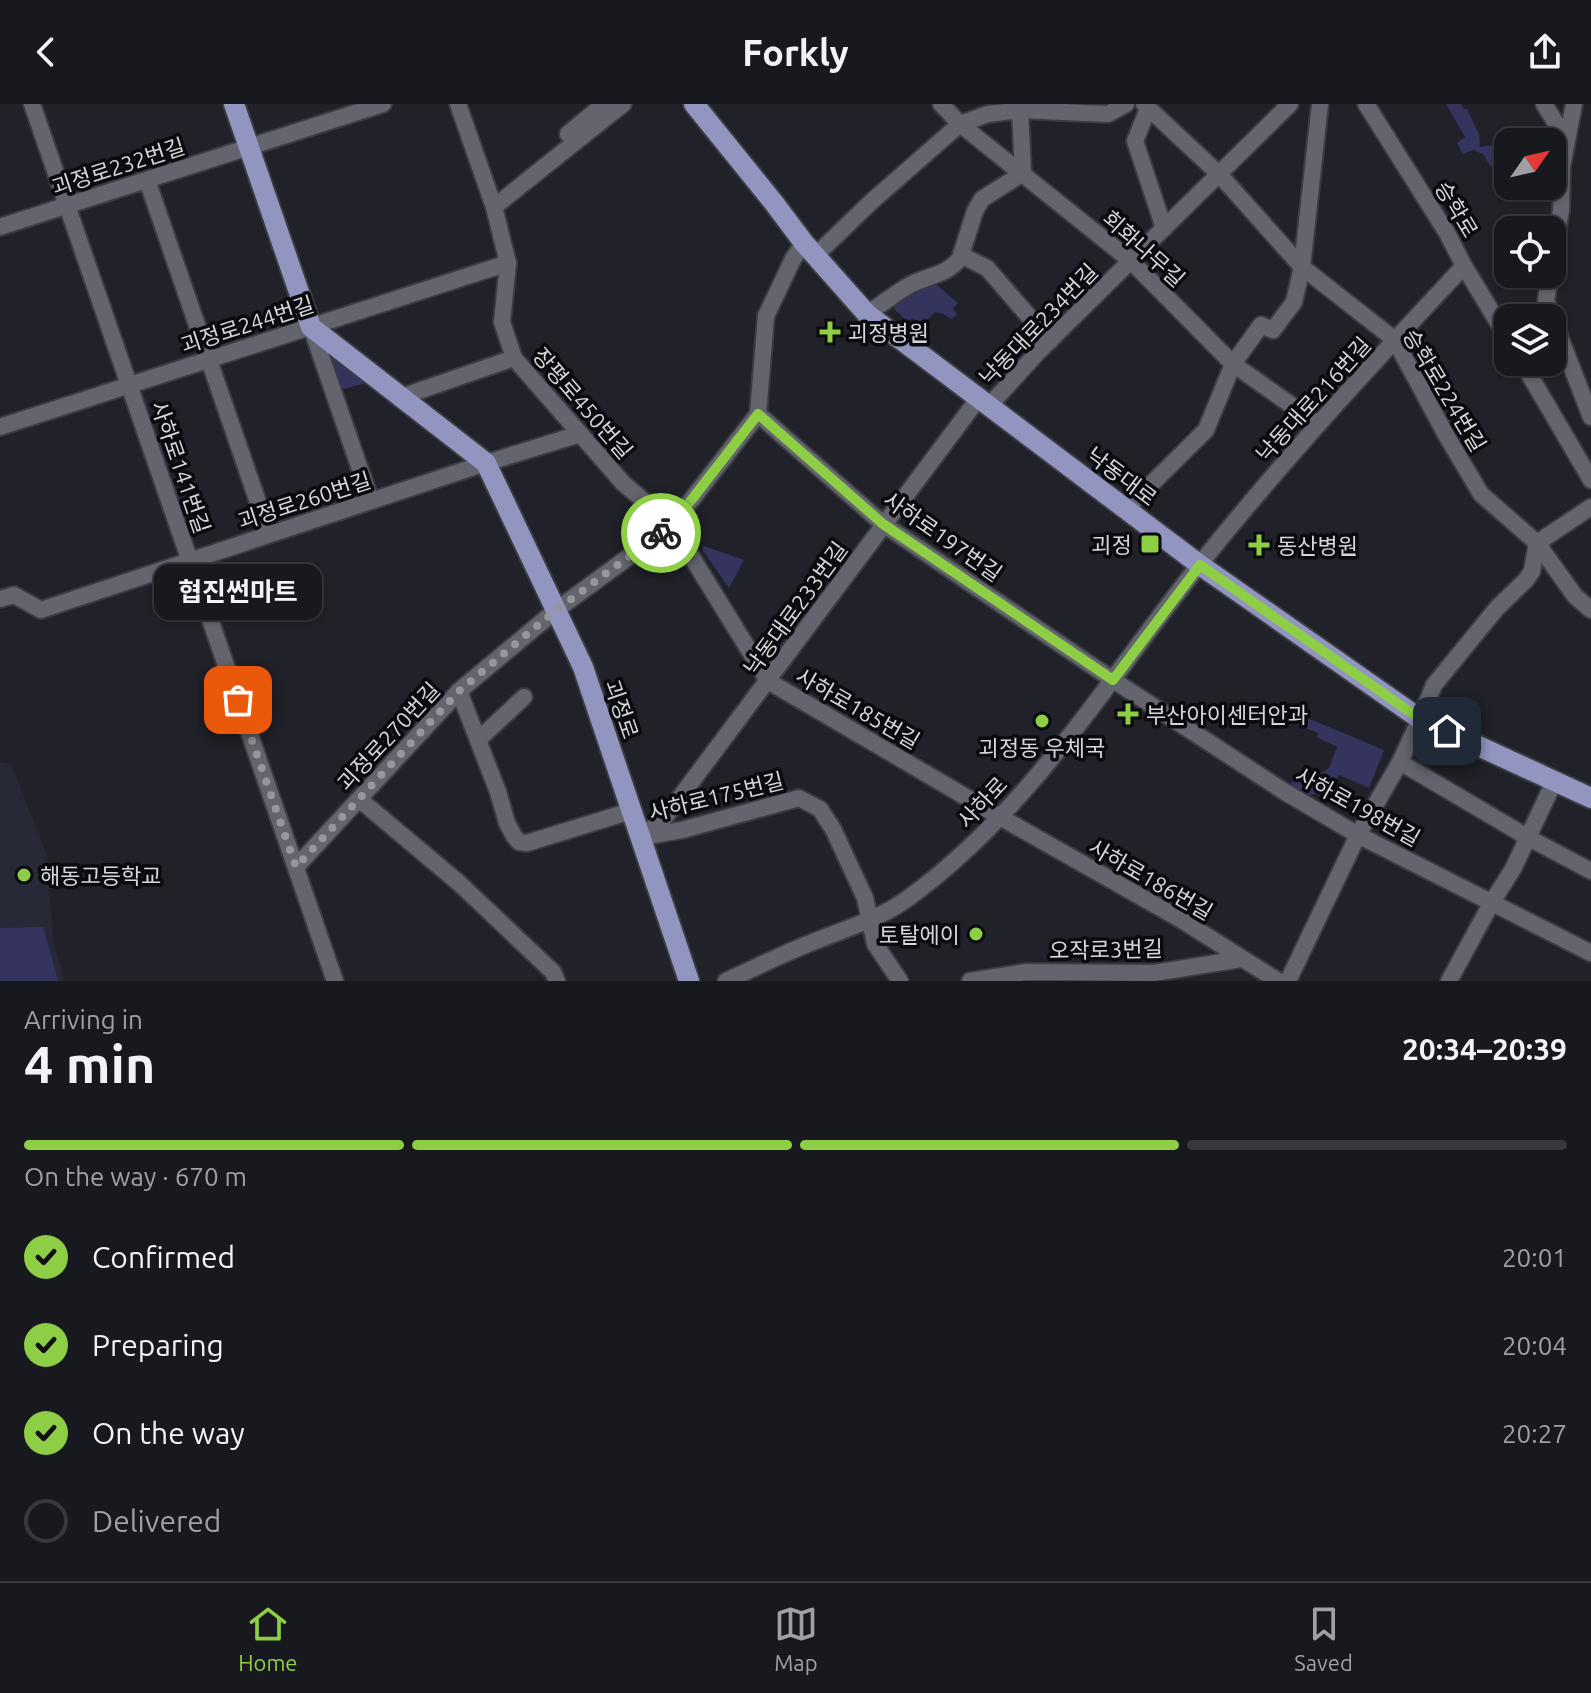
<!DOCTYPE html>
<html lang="en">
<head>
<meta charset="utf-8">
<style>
  :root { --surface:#18191f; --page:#212228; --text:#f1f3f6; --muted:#9fa0a4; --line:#36383d; --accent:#8dce45 }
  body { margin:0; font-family:Ubuntu,"Noto Sans KR",sans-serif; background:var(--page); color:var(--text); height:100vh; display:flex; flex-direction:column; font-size:30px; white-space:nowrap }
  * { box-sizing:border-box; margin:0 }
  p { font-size:26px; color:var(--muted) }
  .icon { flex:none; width:44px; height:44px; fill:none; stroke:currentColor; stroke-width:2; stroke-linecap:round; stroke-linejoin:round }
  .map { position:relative; height:877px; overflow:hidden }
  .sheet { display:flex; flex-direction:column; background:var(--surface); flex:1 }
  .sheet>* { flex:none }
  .needle { width:52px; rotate:56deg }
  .tools { position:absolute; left:1494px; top:24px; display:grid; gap:16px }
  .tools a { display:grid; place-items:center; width:72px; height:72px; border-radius:16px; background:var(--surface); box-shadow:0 2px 6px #0004,0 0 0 2px var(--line); font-size:40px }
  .pin { position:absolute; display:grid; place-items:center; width:68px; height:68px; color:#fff; margin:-34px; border-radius:16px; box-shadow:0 4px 12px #0006 }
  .courier { position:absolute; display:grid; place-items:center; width:80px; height:80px; margin:-40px; border:6px solid #8dce45; border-radius:50%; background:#fff; color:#222; box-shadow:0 2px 10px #0007 }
  .bubble { position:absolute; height:56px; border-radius:16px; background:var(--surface); box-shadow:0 2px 6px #0004,0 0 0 2px var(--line); font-size:26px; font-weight:700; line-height:56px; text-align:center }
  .head em { font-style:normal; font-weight:700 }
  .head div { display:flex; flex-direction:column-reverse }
  .head { display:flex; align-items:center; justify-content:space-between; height:136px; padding:0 24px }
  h1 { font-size:52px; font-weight:700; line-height:60px }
  .bar { display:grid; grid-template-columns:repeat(4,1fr); gap:12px 8px; align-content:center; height:96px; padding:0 24px }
  .bar i { height:10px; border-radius:6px; background:var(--line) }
  .bar .on { background:var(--accent) }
  .bar p { grid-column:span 4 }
  ol { padding:0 24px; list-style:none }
  li { display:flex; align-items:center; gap:24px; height:88px }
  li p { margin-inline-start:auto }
  li .icon { padding:8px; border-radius:50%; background:var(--accent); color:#111; stroke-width:4 }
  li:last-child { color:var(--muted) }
  li i { width:44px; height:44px; border:4px solid var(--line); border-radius:50% }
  header { display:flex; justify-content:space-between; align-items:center; height:104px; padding:0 24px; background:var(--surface); font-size:36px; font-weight:700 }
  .menu { display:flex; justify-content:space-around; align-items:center; height:112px; border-top:2px solid var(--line); background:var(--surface); font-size:22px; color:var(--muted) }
  .menu a { display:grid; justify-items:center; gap:4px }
  .menu .on { color:var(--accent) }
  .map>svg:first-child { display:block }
</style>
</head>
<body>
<header><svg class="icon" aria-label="back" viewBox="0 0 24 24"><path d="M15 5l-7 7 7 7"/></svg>Forkly<svg class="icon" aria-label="share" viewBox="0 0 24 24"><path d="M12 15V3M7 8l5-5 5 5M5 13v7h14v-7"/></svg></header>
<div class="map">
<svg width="1591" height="877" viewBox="0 0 1591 877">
  <rect width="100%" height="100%" fill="#202129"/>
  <polygon fill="#282937" points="0,658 11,660 46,749 54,841 65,877 0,877"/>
  <g fill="#34345f">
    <polygon points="1446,0 1461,0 1464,5 1467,5 1479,30 1480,40 1479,43 1493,41 1496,47 1508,48 1508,82 1542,82 1543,90 1509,92 1483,50 1475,47 1476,45 1463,50 1457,39 1465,33"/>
    <path d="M941,175l-4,6 21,18 -5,5 4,7 -6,4 -7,-5 -9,-2 -14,14 -8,-8 -6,3 -13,-12c4,-20 30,-23 47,-30z"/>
    <polygon points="321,228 381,275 340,286"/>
    <polygon points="704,442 744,456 729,484 702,445"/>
    <polygon points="1300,611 1384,646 1369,684 1339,671 1334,680 1334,687 1329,694 1323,694 1316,690 1304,692 1287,686 1293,676 1303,673 1308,666 1318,671 1329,664 1337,643 1317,633 1318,629 1298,621"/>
    <polygon points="43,823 58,877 0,877 0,824"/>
  </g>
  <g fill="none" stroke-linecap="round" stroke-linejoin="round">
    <g stroke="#3b3c42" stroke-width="20">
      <g id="minor">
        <polyline points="32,0 335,877"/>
        <polyline points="458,0 494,103 508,159 502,218 514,254 623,379 672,421 768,577 1000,713 1180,815 1278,877"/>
        <polyline points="941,0 960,20 1131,157 1233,260 1318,320"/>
        <polyline points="1144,0 1219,70 1302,163 1395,236 1446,331 1481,390 1537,439 1575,492 1591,506"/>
        <polyline points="1366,0 1447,129 1464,162 1508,235"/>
        <polyline points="1544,0 1557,21 1569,24"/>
        <polyline points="1148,5 1135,37 1164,124"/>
        <polyline points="568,30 604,0"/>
        <polyline points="147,76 269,430"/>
        <polyline points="494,103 623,0"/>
        <polyline points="0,123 383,0"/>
        <polyline points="961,151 987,164 1050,237"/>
        <polyline points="815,152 871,98 960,20 988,10 1020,6 1108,10 1126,0"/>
        <polyline points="1552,158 1561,106 1562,63 1574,0"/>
        <polyline points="1550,170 1546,197 1591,313"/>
        <path d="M867,210c14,-9 28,-21 43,-29 16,-9 38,-10 50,-27l15,-47 7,-12 41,-26 -3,-63"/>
        <polyline points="311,223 371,397"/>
        <polyline points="1522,258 1591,376"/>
        <polyline points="401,293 514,254"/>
        <polyline points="988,303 1039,247 1290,0"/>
        <polyline points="758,310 883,420 1113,576 1285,688 1358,731 1591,849"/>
        <polyline points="0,323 508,159"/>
        <polyline points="1126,405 1206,326 1233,260 1261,221 1273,226 1294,198 1302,163 1320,0"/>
        <polyline points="0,495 14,491 41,506 486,359 580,330"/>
        <polyline points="459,587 498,688 507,719 514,732 519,738 527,739 631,707"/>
        <polyline points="478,636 524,593"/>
        <polyline points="1400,658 1529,734 1591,767"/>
        <polyline points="359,695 459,779 553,868 557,877"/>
        <polyline points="642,733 666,712 978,295"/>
        <polyline points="642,733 682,726 799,694 820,705 833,725 865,794 875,840 900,877"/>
        <polyline points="296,763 459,587 555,507 672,421 758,310 766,212 793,155 804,139"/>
        <path d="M726,877c27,-12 54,-26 82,-37 33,-14 70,-24 99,-45 122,-88 201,-219 293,-335 83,-104 173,-201 264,-298"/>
        <polyline points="970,877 1026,868 1154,869 1241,855"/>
        <polyline points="1288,877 1358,731 1400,658 1420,615 1434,581 1497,504 1526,476 1532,467 1537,439 1591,403"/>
        <polyline points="1449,877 1492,798 1513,765 1555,676"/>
      </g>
    </g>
    <g stroke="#3b3c42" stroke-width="24">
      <g id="major">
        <polyline points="234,0 311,223 486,359 583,563 689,877"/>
        <polyline points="694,0 774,99 804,139 867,210 1200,461 1420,615 1591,694"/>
      </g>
    </g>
    <use href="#minor" stroke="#63646d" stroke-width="16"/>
    <use href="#major" stroke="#9295c0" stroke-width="20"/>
  </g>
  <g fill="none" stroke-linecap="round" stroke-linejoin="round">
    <polyline stroke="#96979d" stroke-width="8" stroke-dasharray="0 14.4" points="238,596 296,763 459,587 555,507 661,429"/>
    <polyline stroke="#8dce45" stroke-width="10" points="661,429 672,421 758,310 883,420 1113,576 1200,461 1420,615 1447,627"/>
  </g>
  <g fill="#8dce45" stroke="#0b0b0f" stroke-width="3">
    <path d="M826 216h8v8h8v8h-8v8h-8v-8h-8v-8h8z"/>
    <rect x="1140" y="430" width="20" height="20" rx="4"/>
    <path d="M1255 429h8v8h8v8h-8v8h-8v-8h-8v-8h8z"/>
    <path d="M1124 598h8v8h8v8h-8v8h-8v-8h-8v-8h8z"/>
    <circle cx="1042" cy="617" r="8"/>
    <circle cx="24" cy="771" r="8"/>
    <circle cx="976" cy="830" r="8"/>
  </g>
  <g text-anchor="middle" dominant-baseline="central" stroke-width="7" stroke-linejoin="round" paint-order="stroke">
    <g font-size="22" fill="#d5d6db" stroke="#0b0b0f">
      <text transform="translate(118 62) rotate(-18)">괴정로232번길</text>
      <text transform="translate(1457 105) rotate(59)">승학로</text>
      <text transform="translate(1144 144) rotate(42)">회화나무길</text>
      <text transform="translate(247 220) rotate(-18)">괴정로244번길</text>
      <text transform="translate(1038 220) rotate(-46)">낙동대로234번길</text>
      <text transform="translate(1445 286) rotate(59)">승학로224번길</text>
      <text transform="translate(1313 295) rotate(-48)">낙동대로216번길</text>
      <text transform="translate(583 299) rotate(49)">장평로450번길</text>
      <text transform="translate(181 363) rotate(71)">사하로141번길</text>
      <text transform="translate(1122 372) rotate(37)">낙동대로</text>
      <text transform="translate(304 396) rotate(-18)">괴정로260번길</text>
      <text transform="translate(943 432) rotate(35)">사하로197번길</text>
      <text transform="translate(795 504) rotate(-54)">낙동대로233번길</text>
      <text transform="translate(858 604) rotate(30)">사하로185번길</text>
      <text transform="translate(622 605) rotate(71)">괴정로</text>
      <text transform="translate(388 632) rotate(-47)">괴정로270번길</text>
      <text transform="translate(716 692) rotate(-14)">사하로175번길</text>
      <text transform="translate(982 698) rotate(-47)">사하로</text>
      <text transform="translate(1358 702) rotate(29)">사하로198번길</text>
      <text transform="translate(1151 775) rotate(30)">사하로186번길</text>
      <text transform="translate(1106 845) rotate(-1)">오작로3번길</text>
    </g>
    <g font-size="22" fill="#d5d6db" stroke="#0b0b0f" text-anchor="start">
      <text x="848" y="228">괴정병원</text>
      <text x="1132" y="440" text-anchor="end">괴정</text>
      <text x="1277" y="441">동산병원</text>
      <text x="1146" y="610">부산아이센터안과</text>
      <text x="1042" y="643" text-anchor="middle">괴정동 우체국</text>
      <text x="40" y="771">해동고등학교</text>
      <text x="960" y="830" text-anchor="end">토탈에이</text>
    </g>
  </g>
</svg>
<div class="tools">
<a><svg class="needle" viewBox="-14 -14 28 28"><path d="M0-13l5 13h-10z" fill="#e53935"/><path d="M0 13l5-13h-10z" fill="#9fa0a4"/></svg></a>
<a><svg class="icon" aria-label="locate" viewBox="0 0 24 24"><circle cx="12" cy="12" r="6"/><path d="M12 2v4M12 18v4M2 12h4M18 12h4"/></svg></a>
<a><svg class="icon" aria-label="layers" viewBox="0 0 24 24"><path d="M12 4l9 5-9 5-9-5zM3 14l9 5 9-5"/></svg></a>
</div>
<div class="pin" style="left:238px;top:596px;background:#ea580c"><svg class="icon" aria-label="bag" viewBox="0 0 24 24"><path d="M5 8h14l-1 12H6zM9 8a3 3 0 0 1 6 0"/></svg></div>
<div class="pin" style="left:1447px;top:627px;background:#1f2937"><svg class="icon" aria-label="home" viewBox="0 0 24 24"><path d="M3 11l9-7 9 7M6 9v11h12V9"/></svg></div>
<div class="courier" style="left:661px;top:429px"><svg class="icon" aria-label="bike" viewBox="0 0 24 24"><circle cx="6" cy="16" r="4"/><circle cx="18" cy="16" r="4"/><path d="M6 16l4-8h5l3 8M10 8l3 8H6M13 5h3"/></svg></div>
<div class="bubble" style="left:154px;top:460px;width:168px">협진썬마트</div>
</div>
<section class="sheet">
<div class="head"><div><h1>4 min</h1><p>Arriving in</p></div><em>20:34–20:39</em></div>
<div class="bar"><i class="on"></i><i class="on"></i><i class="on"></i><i></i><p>On the way · 670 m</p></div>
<ol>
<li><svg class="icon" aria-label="check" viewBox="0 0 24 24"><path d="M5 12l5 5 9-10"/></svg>Confirmed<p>20:01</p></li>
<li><svg class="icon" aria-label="check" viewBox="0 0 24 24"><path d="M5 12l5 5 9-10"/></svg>Preparing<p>20:04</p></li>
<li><svg class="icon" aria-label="check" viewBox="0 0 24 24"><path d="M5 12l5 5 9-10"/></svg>On the way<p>20:27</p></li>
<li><i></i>Delivered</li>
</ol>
</section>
<nav class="menu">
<a class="on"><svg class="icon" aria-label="home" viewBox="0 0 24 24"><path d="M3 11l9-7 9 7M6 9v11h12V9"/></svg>Home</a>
<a><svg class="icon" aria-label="map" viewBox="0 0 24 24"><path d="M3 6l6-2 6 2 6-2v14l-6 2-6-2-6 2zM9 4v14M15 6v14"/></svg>Map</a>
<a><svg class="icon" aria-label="saved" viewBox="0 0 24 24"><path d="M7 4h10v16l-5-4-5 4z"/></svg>Saved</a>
</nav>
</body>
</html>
